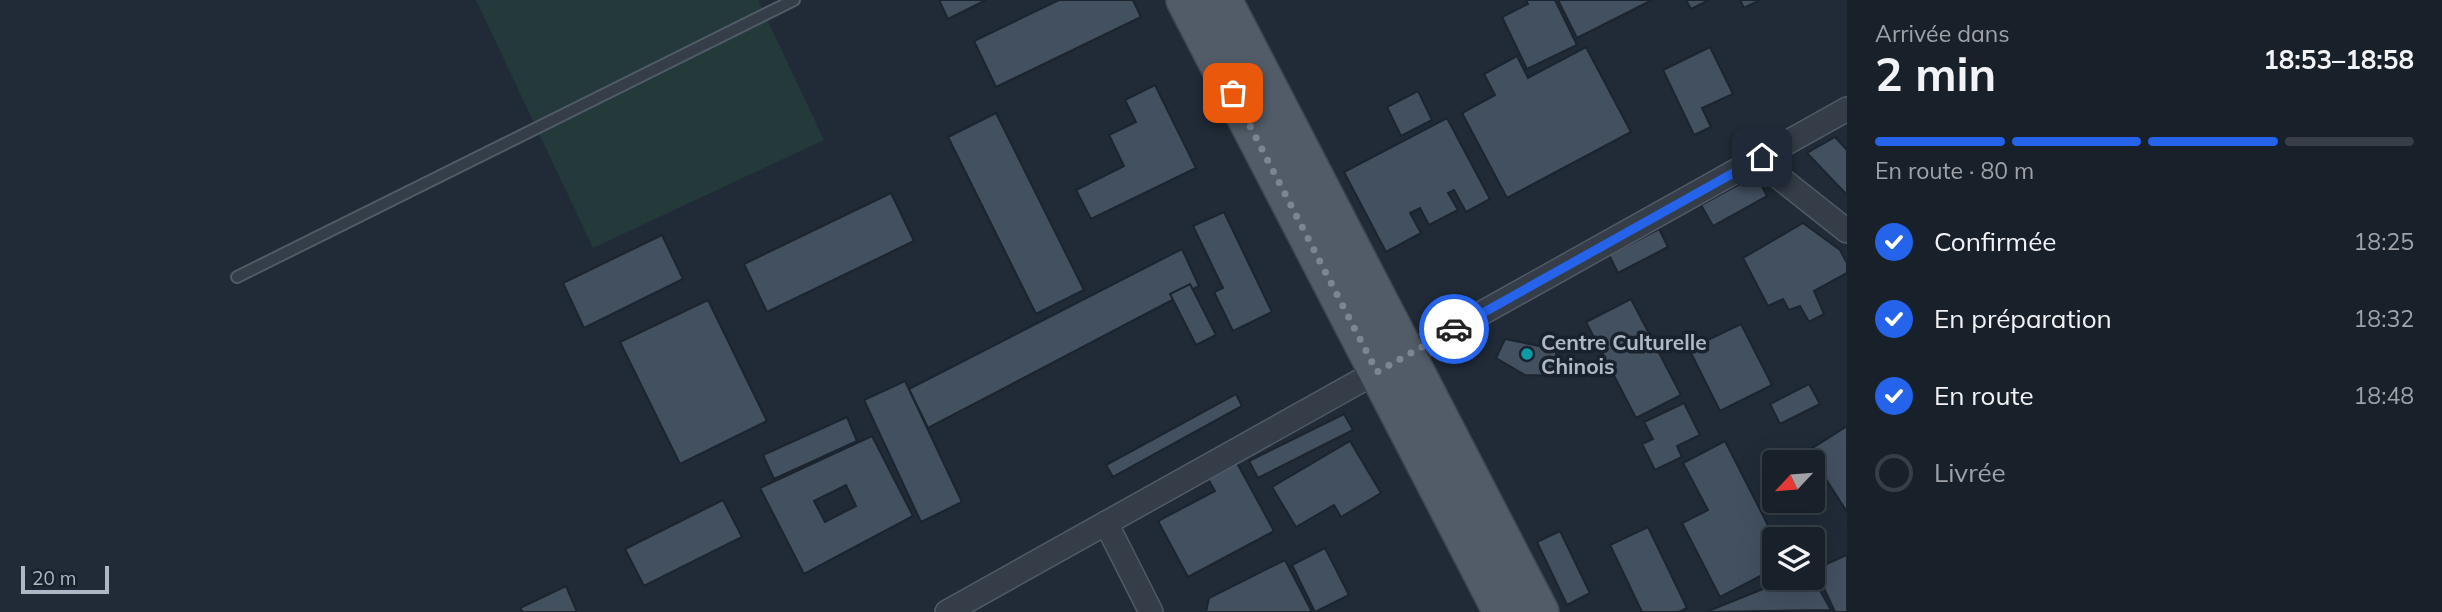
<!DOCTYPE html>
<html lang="fr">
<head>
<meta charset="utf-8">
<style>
  :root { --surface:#182029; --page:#252d35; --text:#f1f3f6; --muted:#9fa3a8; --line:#363e46; --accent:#2563eb }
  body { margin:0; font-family:Mulish,sans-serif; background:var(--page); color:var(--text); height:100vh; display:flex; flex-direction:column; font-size:26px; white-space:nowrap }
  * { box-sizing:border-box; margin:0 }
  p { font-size:23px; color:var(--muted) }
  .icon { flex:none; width:38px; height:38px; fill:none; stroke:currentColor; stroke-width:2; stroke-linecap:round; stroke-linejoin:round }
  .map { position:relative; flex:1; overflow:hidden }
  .panel { display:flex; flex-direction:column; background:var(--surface); width:595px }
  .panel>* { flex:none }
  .needle { width:46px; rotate:244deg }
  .fabs { position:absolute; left:1762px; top:450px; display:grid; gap:14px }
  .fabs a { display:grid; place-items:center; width:63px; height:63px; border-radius:7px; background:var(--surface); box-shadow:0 7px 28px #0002,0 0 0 2px var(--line); font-size:35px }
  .scale { position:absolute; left:21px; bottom:18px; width:88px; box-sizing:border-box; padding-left:7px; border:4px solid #aeb7c5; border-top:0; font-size:19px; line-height:24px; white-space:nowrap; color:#aeb7c5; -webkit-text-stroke:5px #19222c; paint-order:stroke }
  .pin { position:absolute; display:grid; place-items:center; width:60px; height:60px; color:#fff; margin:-30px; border-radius:14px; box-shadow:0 4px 10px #0006 }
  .courier { position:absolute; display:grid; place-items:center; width:70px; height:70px; margin:-35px; border:5px solid #2563eb; border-radius:50%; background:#fff; color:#222; box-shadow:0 2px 9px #0007 }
  .overview em { font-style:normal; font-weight:700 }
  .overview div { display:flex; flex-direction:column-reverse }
  .overview { display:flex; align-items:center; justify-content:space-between; height:119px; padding:0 28px }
  h1 { font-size:46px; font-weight:700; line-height:52px }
  .bar { display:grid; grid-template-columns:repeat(4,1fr); gap:10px 7px; align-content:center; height:84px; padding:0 28px }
  .bar i { height:9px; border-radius:5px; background:var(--line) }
  .bar .current { background:var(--accent) }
  .bar p { grid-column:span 4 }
  ol { padding:0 28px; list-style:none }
  li { display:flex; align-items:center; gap:21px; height:77px }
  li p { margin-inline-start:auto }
  li .icon { padding:7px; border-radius:50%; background:var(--accent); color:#fff; stroke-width:4 }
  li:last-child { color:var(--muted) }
  li i { width:38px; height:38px; border:4px solid var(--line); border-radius:50% }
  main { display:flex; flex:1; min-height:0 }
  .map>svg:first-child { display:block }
</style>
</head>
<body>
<main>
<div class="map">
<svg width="1847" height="612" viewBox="0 0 1847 612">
  <rect width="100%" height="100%" fill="#202b37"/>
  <polygon fill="#23393a" points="476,0 758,0 824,140 593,248"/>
  <g fill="#435060" stroke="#1b242f" stroke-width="2" fill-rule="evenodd">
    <polygon points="939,0 986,0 948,19"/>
    <polygon points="1059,0 1133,0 1141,17 996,87 974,41"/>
    <polygon points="1526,0 1555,0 1577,45 1527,69 1502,17 1528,4"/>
    <polygon points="1558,0 1652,0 1577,38"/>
    <polygon points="1686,0 1709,0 1691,9"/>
    <polygon points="1740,0 1760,0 1744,8"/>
    <polygon points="1586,47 1631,132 1507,198 1462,113 1495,95 1484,74 1517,56 1528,78"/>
    <polygon points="1710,47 1733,94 1702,108 1711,127 1694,135 1663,70"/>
    <polygon points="1155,85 1196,168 1091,219 1076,190 1124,166 1109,135 1136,122 1125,100"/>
    <polygon points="1418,91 1432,120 1401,136 1387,107"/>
    <polygon points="996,113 1084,290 1036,314 948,137"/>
    <polygon points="1447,118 1490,199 1466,212 1454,190 1448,193 1458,210 1429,225 1420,208 1410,213 1421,233 1386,252 1344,172"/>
    <polygon points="1835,137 1847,150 1847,195 1807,153"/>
    <polygon points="1756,175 1767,196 1713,226 1701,205"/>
    <polygon points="891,193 914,241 767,312 744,264"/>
    <polygon points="1224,212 1272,312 1233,331 1214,292 1223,288 1193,226"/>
    <polygon points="1803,223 1840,250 1847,263 1847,273 1814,291 1824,314 1809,322 1800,306 1789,310 1783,299 1768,306 1743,258"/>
    <polygon points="1659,229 1668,247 1618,273 1609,255"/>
    <polygon points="662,235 683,279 584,328 563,283"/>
    <polygon points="1182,249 1199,286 928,428 909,389"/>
    <polygon points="1190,284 1216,335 1196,345 1170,294"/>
    <polygon points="1631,299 1681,395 1636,418 1586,322"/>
    <polygon points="708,300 767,421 680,464 620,342"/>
    <polygon points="1741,324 1772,385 1720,411 1689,349"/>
    <polygon points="1505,339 1554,349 1564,370 1561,376 1525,375 1496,358"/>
    <polygon points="905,381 962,502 921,522 864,400"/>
    <polygon points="1809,384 1820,404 1780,424 1770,404"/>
    <polygon points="1236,394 1242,406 1113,477 1106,465"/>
    <polygon points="1684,403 1700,435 1677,446 1682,457 1655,470 1642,444 1653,439 1644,422"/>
    <polygon points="1344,414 1353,430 1258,478 1249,461"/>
    <polygon points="847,417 857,441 774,479 763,455"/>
    <polygon points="1847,426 1847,512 1808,451"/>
    <path d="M872,436l41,80 -109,58 -44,-86zM846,485l10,21 -31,16 -11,-21z"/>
    <polygon points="1350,441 1381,493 1341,517 1334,505 1296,527 1272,487"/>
    <polygon points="1725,441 1775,539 1774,569 1720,597 1682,523 1708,510 1683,463"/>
    <polygon points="1237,463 1274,531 1188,577 1158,521 1215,491 1208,479"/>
    <polygon points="723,500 742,537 644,586 625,549"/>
    <polygon points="1648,527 1687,608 1679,612 1642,612 1610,545"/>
    <polygon points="1560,531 1590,593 1567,605 1537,542"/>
    <polygon points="1325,548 1349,595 1315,612 1292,565"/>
    <polygon points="1847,555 1847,612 1835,612 1815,569"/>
    <polygon points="1285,560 1312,612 1206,612 1209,598"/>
    <polygon points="1790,578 1813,578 1831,610 1706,612"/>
    <polygon points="566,586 577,612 523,612 520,608"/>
  </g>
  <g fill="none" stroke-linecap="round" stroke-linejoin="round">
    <g stroke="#515a66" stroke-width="14">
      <polyline id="service" points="237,277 794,0"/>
    </g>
    <g stroke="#515a66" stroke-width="26">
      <g id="minor">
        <polyline points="1762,157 1775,174 1847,231"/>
        <polyline points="1106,523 1151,612"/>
        <polyline points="947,612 1847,109"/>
      </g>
    </g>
    <g stroke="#3d4652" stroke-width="40">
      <g id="primary">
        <polyline points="1185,0 1502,612"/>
        <polyline points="1223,0 1540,612"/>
      </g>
    </g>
    <use href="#service" stroke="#343d48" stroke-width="10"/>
    <use href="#minor" stroke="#343d48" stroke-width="23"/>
    <use href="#primary" stroke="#525c68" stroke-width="37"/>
  </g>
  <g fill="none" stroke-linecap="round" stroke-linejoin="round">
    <polyline stroke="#7c8693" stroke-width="7" stroke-dasharray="0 12.6" points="1233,93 1377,372 1454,329"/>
    <polyline stroke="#2563eb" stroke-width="9" points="1454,329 1762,157"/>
  </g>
  <circle fill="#0f9aa8" stroke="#19222c" stroke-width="2.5" cx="1527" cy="354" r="7"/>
  <g text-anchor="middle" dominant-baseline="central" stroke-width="7" stroke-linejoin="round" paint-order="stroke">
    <g font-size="21" font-weight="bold" fill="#aeb7c5" stroke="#19222c" text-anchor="start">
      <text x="1541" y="342">Centre Culturelle<tspan x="1541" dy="24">Chinois</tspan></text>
    </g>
  </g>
</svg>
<div class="fabs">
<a><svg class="needle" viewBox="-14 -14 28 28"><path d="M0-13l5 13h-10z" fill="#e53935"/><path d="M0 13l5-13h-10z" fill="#9fa3a8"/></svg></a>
<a><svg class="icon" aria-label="layers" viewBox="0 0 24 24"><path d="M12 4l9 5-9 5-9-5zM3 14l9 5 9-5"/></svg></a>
</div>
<div class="scale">20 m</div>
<div class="pin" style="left:1233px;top:93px;background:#ea580c"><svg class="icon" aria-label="bag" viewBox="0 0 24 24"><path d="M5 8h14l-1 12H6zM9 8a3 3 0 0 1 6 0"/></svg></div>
<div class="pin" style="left:1762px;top:157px;background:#1f2937"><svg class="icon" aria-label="home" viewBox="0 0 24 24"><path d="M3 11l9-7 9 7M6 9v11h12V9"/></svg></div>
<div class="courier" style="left:1454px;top:329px"><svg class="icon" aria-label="car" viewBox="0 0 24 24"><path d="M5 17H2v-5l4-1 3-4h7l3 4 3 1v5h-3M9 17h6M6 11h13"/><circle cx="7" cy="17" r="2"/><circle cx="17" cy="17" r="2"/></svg></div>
</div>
<section class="panel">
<div class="overview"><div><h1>2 min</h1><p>Arrivée dans</p></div><em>18:53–18:58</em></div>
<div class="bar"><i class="current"></i><i class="current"></i><i class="current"></i><i></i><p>En route · 80 m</p></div>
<ol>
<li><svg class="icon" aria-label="check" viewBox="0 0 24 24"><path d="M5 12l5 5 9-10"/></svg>Confirmée<p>18:25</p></li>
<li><svg class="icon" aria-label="check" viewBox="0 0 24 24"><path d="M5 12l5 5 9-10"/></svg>En préparation<p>18:32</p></li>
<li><svg class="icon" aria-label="check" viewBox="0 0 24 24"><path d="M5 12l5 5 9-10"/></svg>En route<p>18:48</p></li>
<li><i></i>Livrée</li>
</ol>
</section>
</main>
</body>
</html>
